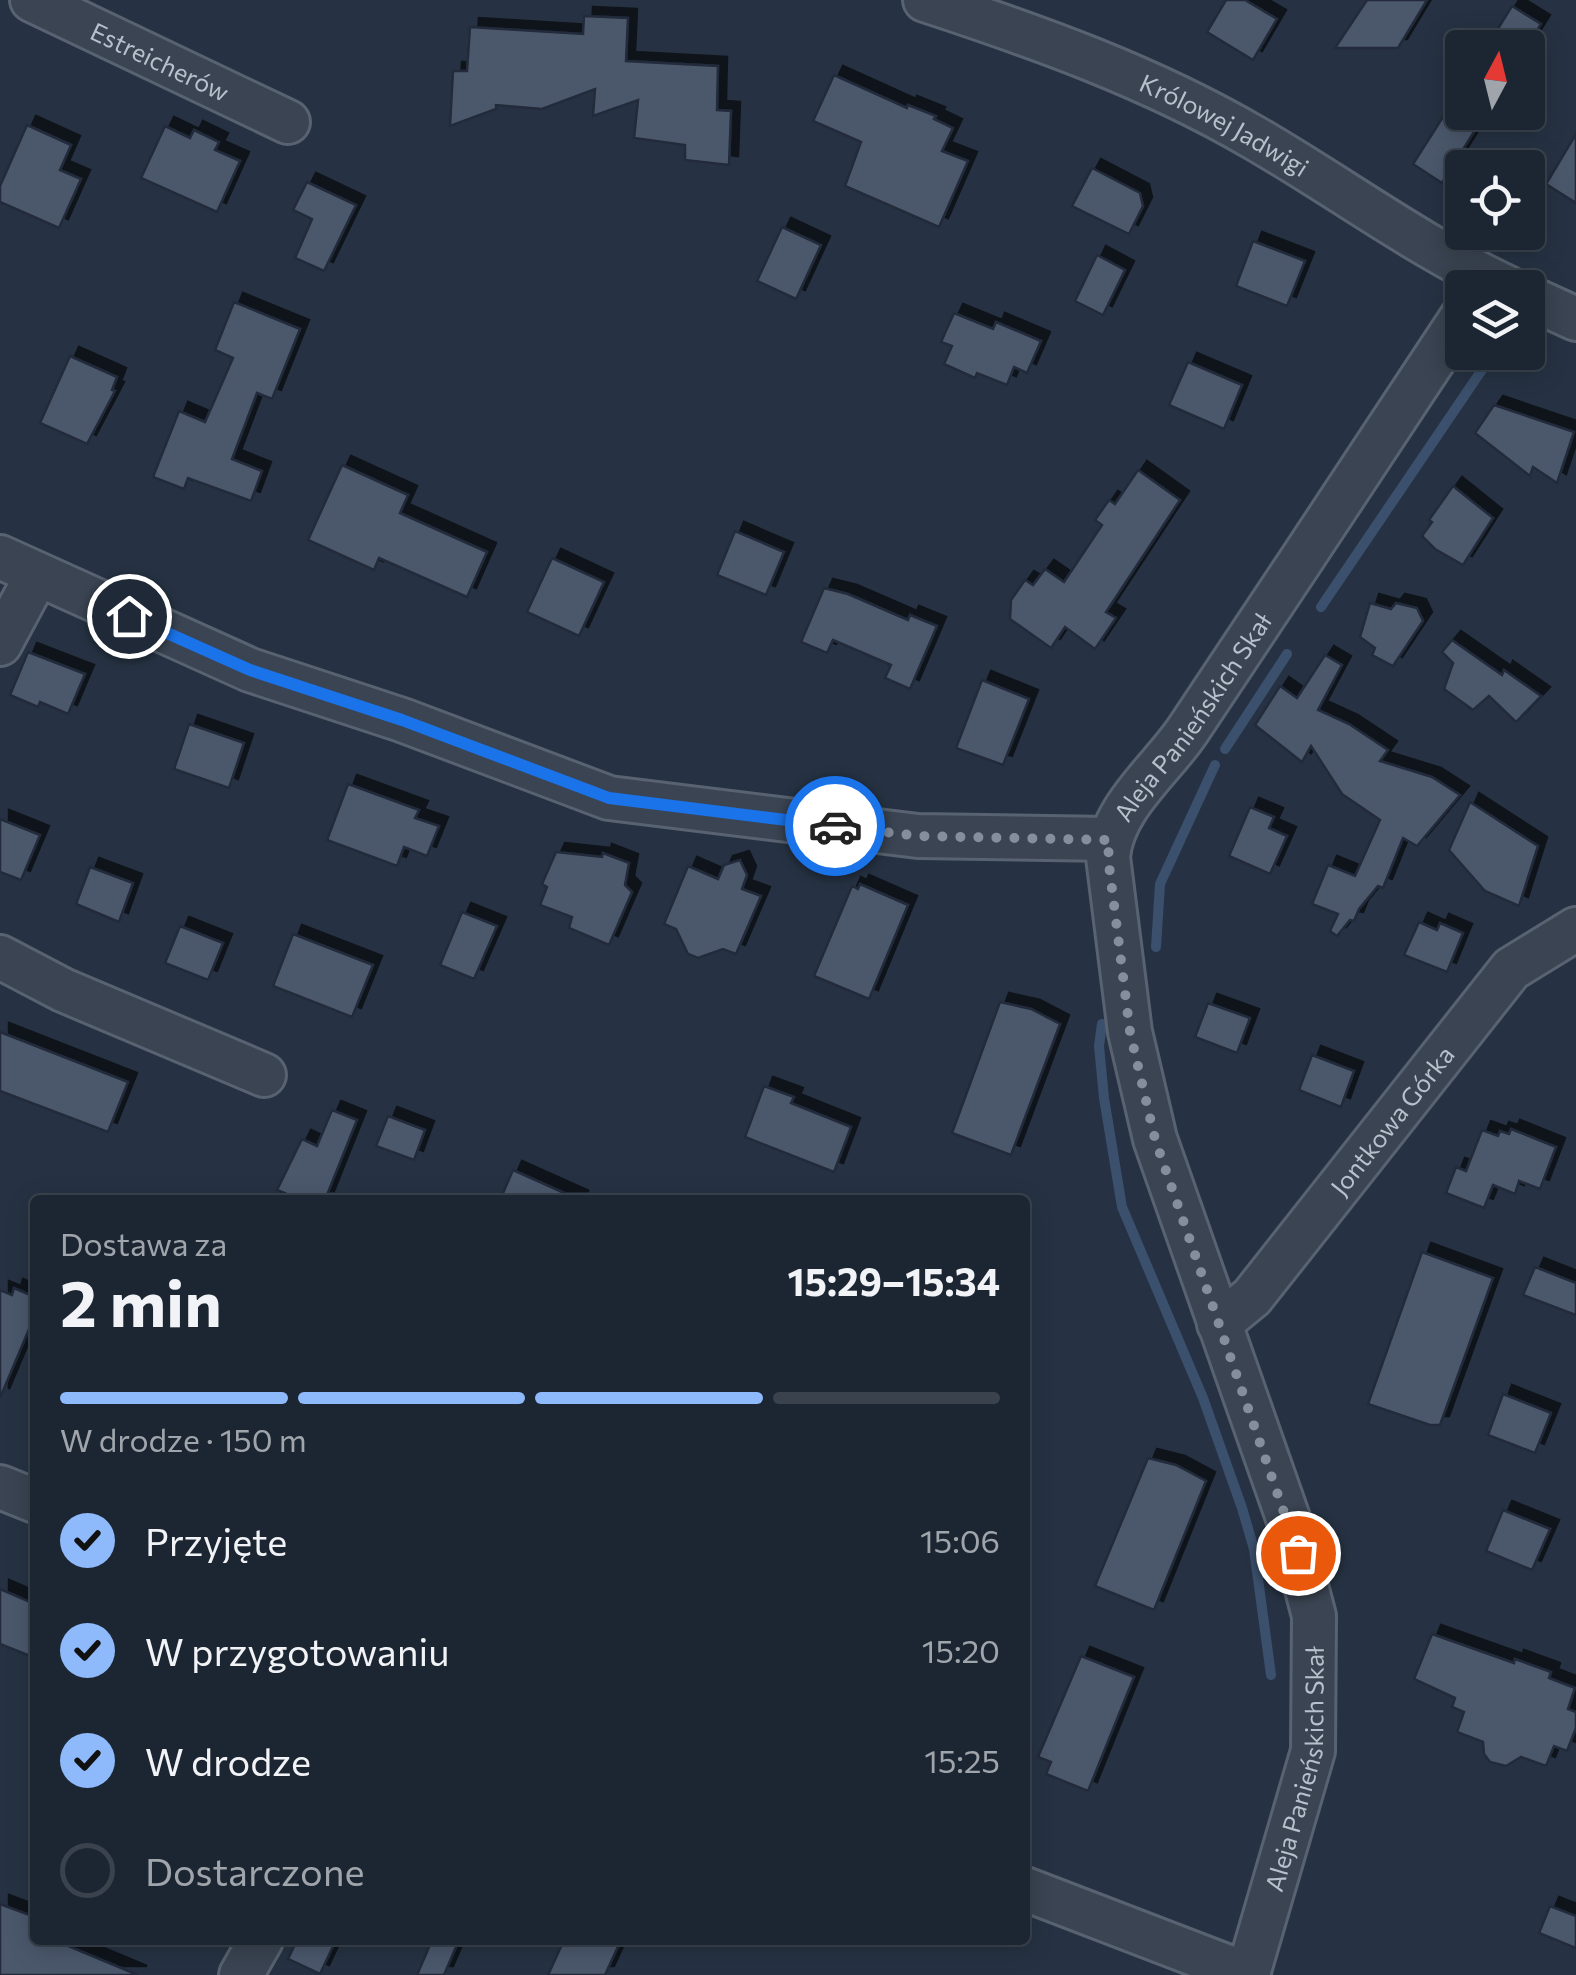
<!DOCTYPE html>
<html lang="pl">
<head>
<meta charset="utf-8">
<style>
  :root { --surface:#1c2632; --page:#252e3a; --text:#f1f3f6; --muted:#a0a5ac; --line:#3a434d; --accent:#8eb9fa }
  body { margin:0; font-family:Commissioner,sans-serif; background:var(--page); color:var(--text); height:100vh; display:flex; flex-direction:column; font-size:38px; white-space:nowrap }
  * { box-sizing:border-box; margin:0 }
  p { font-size:32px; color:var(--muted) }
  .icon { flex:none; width:55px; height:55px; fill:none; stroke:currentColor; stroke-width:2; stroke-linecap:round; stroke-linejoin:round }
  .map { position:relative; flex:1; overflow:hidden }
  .panel { position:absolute; left:30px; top:1195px; width:1000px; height:750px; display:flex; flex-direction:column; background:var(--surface); border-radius:10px; box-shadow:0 5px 25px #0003,0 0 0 2px var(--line) }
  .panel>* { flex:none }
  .needle { width:65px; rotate:7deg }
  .controls { position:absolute; left:1445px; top:30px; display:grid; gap:20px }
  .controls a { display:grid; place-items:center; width:100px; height:100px; border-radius:10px; background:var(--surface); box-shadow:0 5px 25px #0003,0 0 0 2px var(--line); font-size:50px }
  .pin { position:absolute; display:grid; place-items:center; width:85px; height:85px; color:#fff; margin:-42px; border:5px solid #fff; border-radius:50%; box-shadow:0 2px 10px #0007 }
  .courier { position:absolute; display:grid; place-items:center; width:100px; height:100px; margin:-50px; border:8px solid #1a73e8; border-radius:50%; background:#fff; color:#222; box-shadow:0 2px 12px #0007 }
  .summary em { font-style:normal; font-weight:700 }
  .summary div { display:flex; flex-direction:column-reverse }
  .summary { display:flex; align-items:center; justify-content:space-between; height:170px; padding:0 30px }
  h1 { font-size:65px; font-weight:700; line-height:75px }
  .bar { display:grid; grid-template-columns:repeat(4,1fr); gap:15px 10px; align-content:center; height:120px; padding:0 30px }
  .bar i { height:12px; border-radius:8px; background:var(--line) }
  .bar .on { background:var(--accent) }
  .bar p { grid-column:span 4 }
  ol { padding:0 30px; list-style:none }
  li { display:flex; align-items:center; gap:30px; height:110px }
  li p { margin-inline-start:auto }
  li .icon { padding:10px; border-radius:50%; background:var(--accent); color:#111; stroke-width:4 }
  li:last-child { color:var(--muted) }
  li i { width:55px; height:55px; border:5px solid var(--line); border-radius:50% }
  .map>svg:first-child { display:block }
</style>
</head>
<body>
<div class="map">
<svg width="1576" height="1975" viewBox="0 0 1576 1975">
  <defs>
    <filter id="shadow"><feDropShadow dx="9" dy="-9" stdDeviation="0" flood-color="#0009"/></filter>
  </defs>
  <rect width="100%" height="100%" fill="#263243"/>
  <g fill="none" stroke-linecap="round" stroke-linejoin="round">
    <g stroke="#3b506c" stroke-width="10">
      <polyline points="1321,607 1494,352"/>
      <polyline points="1225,749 1287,654"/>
      <polyline points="1156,947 1160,884 1215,765"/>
      <polyline points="1102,1024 1099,1046 1104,1098 1122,1207 1203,1398 1242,1508 1254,1549 1271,1675"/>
    </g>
  </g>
  <g fill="#4c596c" stroke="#212b3a" stroke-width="2.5" filter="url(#shadow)">
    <polygon points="1226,0 1245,0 1277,19 1253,60 1207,32"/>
    <polygon points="1367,0 1427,0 1398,48 1335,48"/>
    <polygon points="1512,6 1541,24 1526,48 1486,48"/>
    <polygon points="584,16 628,18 626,61 718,66 717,110 731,111 729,165 685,160 685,145 634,138 638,100 593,116 595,89 542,109 496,105 496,109 450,126 453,71 467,71 470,27 583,34"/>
    <polygon points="834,75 907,108 908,105 936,116 934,119 953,128 942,151 968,161 939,227 845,186 861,142 813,121"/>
    <polygon points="1455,98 1462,103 1462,112 1484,116 1442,183 1413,164"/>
    <polygon points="27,125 71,145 60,170 81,179 59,228 0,202 0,186"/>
    <polygon points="165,126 190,138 194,130 219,142 215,150 240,161 217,212 141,178"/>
    <polygon points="1576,134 1576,203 1546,184"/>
    <polygon points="1092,168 1140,193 1143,206 1129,234 1072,206"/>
    <polygon points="307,182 356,205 324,271 295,258 312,219 293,210"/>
    <polygon points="782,227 821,245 796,299 757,281"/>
    <polygon points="1253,241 1305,261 1287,306 1236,286"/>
    <polygon points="1097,255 1125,270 1103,315 1075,301"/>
    <polygon points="234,302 300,329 272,399 257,393 232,459 262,471 251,501 188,478 184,489 153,477 179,411 205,422 233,358 215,350"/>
    <polygon points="954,313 993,329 996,322 1041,341 1027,373 1014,367 1007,385 977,373 975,378 944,364 952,346 941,342"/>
    <polygon points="70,356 117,377 112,390 115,391 87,444 40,423"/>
    <polygon points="1188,362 1242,385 1224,429 1169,405"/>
    <polygon points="1494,405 1574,432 1557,483 1533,467 1530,476 1475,433"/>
    <polygon points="342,465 408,495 400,513 487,552 467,597 379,558 374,570 308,540"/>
    <polygon points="1138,470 1180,500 1106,612 1116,618 1095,649 1065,627 1051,648 1010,619 1011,600 1025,580 1033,585 1045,569 1064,582 1102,525 1095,520 1109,500 1115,504"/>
    <polygon points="1453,486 1493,518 1463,565 1435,549 1422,536 1432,522 1429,520"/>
    <polygon points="735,531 784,552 766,595 717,575"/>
    <polygon points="552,558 604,582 579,636 527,612"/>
    <polygon points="824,588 848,594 908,620 910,615 937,626 910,689 885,678 891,665 833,640 827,653 801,642"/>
    <polygon points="1370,603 1391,609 1396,603 1417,608 1423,621 1393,666 1372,655 1375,648 1360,637"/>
    <polygon points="1452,640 1502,675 1504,670 1541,696 1516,722 1489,696 1473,710 1444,689 1453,663 1442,652"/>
    <polygon points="28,652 85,674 68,714 40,702 38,707 10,695"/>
    <polygon points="1325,655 1342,665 1318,710 1349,724 1388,750 1380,761 1432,777 1460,795 1417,846 1403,838 1383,888 1378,886 1359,909 1354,921 1350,920 1337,936 1330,931 1338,914 1312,904 1328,865 1355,876 1380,820 1342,794 1311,746 1302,762 1255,725 1280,686 1297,698"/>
    <polygon points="982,680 1029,699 1003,765 956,748"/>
    <polygon points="189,724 244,743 229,788 174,769"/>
    <polygon points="348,784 419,810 415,818 439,826 427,856 404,847 397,866 327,840"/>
    <polygon points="1470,802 1538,846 1519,906 1485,891 1449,850"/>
    <polygon points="1250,807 1274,817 1269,828 1287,836 1270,874 1229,856"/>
    <polygon points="0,819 40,835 21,880 0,872"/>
    <polygon points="556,852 602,857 603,853 629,863 625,885 632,892 609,945 569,928 572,917 540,905 547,887 542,884"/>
    <polygon points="740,860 747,875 742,889 761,896 736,954 723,949 698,958 688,954 676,929 664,924 688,866 718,879 724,865"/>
    <polygon points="90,867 133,883 119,922 76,904"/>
    <polygon points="860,884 908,905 869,999 814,976 852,886 858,889"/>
    <polygon points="462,912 497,926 474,979 440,965"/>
    <polygon points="1419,922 1437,930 1440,923 1463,933 1447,972 1404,955"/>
    <polygon points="180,926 223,943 208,980 165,963"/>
    <polygon points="293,934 373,965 352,1017 273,986"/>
    <polygon points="1000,1002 1031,1009 1060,1024 1011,1155 952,1133"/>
    <polygon points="1208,1003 1250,1018 1237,1053 1195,1037"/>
    <polygon points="0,1032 128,1082 108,1132 0,1091"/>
    <polygon points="1312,1055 1354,1071 1341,1107 1299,1090"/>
    <polygon points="764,1086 794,1097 791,1103 851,1127 834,1172 745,1137"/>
    <polygon points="332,1110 357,1120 325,1200 301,1200 277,1190 302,1139 317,1146"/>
    <polygon points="388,1116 425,1130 414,1160 376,1146"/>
    <polygon points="1511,1129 1556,1147 1540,1189 1519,1181 1515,1194 1493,1185 1484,1208 1446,1193 1456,1167 1466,1171 1482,1130 1498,1136 1500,1131 1509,1134"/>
    <polygon points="513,1170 580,1200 500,1200"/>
    <polygon points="1422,1252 1493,1278 1440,1425 1430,1425 1368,1404"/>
    <polygon points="1535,1267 1576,1283 1576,1315 1523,1295"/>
    <polygon points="14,1288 35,1297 35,1315 0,1398 0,1290 12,1295"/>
    <polygon points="1503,1394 1551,1413 1535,1453 1488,1435"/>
    <polygon points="1148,1458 1176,1465 1206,1481 1154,1610 1095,1586"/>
    <polygon points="1503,1510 1550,1529 1532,1570 1486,1551"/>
    <polygon points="0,1589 35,1604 35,1658 0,1644"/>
    <polygon points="1432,1634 1514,1663 1515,1659 1551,1672 1549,1678 1575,1688 1568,1709 1576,1712 1576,1728 1567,1751 1554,1746 1546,1766 1521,1757 1506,1766 1490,1762 1484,1754 1483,1742 1457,1732 1464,1712 1452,1707 1455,1698 1414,1679"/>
    <polygon points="1081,1656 1134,1677 1088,1791 1046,1774 1051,1762 1038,1757"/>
    <polygon points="0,1904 35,1917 35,1940 54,1940 138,1975 0,1975"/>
    <polygon points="1550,1906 1576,1916 1576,1948 1539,1933"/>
    <polygon points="297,1940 336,1940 320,1974 288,1959"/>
    <polygon points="432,1940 459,1940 444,1975 417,1975"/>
    <polygon points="564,1940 621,1940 605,1975 548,1975"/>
  </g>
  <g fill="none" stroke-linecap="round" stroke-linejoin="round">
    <g stroke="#586270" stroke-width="48">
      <g id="minor">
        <path id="s1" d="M32,0l256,122"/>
        <path id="s2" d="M925,0c113,37 225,77 328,137 85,49 165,109 255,151"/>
        <polyline points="1528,297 1576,319"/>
        <polyline points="0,557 250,670 402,720 609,798 918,836 1110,839"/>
        <polyline points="0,644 37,575"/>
        <polyline points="0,957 63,990 264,1075"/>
        <path id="s3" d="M1219,1324l33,-27 259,-328 65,-40"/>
        <polyline points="0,1487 35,1501"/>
        <polyline points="1025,1889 1249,1975"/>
        <path id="s4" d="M1248,1974l65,-223 1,-135 -25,-95 -134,-382 -25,-107 -22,-175c4,-50 53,-87 80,-127 92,-137 183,-276 274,-413"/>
        <polyline points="241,1975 261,1940"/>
      </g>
    </g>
    <use href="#minor" stroke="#3a4452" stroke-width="42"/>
  </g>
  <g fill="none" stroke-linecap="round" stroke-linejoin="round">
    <polyline stroke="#848e9c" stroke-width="10" stroke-dasharray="0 18" points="835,826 918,836 1110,840 1108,857 1130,1032 1155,1139 1298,1553"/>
    <polyline stroke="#1a73e8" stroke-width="12" points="129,616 250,670 402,720 609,798 835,826"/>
  </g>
  <g text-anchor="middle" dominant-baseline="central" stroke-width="8" stroke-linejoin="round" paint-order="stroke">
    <g font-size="25" fill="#b7c0cc" stroke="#1f2938">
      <text stroke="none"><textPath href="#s1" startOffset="142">Estreicherów</textPath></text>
      <text stroke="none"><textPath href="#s2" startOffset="325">Królowej Jadwigi</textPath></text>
      <text stroke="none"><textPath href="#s4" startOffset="1322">Aleja Panieńskich Skał</textPath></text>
      <text stroke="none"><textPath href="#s3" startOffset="268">Jontkowa Górka</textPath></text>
      <text stroke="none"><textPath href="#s4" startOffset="212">Aleja Panieńskich Skał</textPath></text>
    </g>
  </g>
</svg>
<div class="controls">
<a><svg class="needle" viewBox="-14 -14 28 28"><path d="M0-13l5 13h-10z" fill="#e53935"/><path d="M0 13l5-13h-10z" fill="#a0a5ac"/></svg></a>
<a><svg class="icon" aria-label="locate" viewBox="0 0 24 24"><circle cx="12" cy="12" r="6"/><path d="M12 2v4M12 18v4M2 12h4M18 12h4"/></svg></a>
<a><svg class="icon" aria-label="layers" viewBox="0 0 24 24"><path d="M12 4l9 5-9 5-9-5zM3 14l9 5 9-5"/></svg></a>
</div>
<div class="pin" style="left:1298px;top:1553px;background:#ea580c"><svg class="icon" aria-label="bag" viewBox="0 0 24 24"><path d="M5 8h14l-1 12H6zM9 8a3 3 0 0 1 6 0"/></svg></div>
<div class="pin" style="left:129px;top:616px;background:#1f2937"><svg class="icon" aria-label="home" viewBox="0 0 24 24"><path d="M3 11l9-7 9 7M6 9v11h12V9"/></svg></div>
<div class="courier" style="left:835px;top:826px"><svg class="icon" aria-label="car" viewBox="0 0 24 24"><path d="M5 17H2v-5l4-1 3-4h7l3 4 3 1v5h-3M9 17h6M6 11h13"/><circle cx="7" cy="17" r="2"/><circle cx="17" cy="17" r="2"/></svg></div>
<section class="panel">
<div class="summary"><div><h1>2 min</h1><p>Dostawa za</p></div><em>15:29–15:34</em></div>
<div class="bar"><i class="on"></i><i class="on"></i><i class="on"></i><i></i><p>W drodze · 150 m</p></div>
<ol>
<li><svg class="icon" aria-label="check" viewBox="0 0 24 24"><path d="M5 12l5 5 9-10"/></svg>Przyjęte<p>15:06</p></li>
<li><svg class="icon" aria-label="check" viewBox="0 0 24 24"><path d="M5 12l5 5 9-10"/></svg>W przygotowaniu<p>15:20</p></li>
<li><svg class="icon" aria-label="check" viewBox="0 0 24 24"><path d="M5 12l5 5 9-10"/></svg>W drodze<p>15:25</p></li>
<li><i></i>Dostarczone</li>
</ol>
</section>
</div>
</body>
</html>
